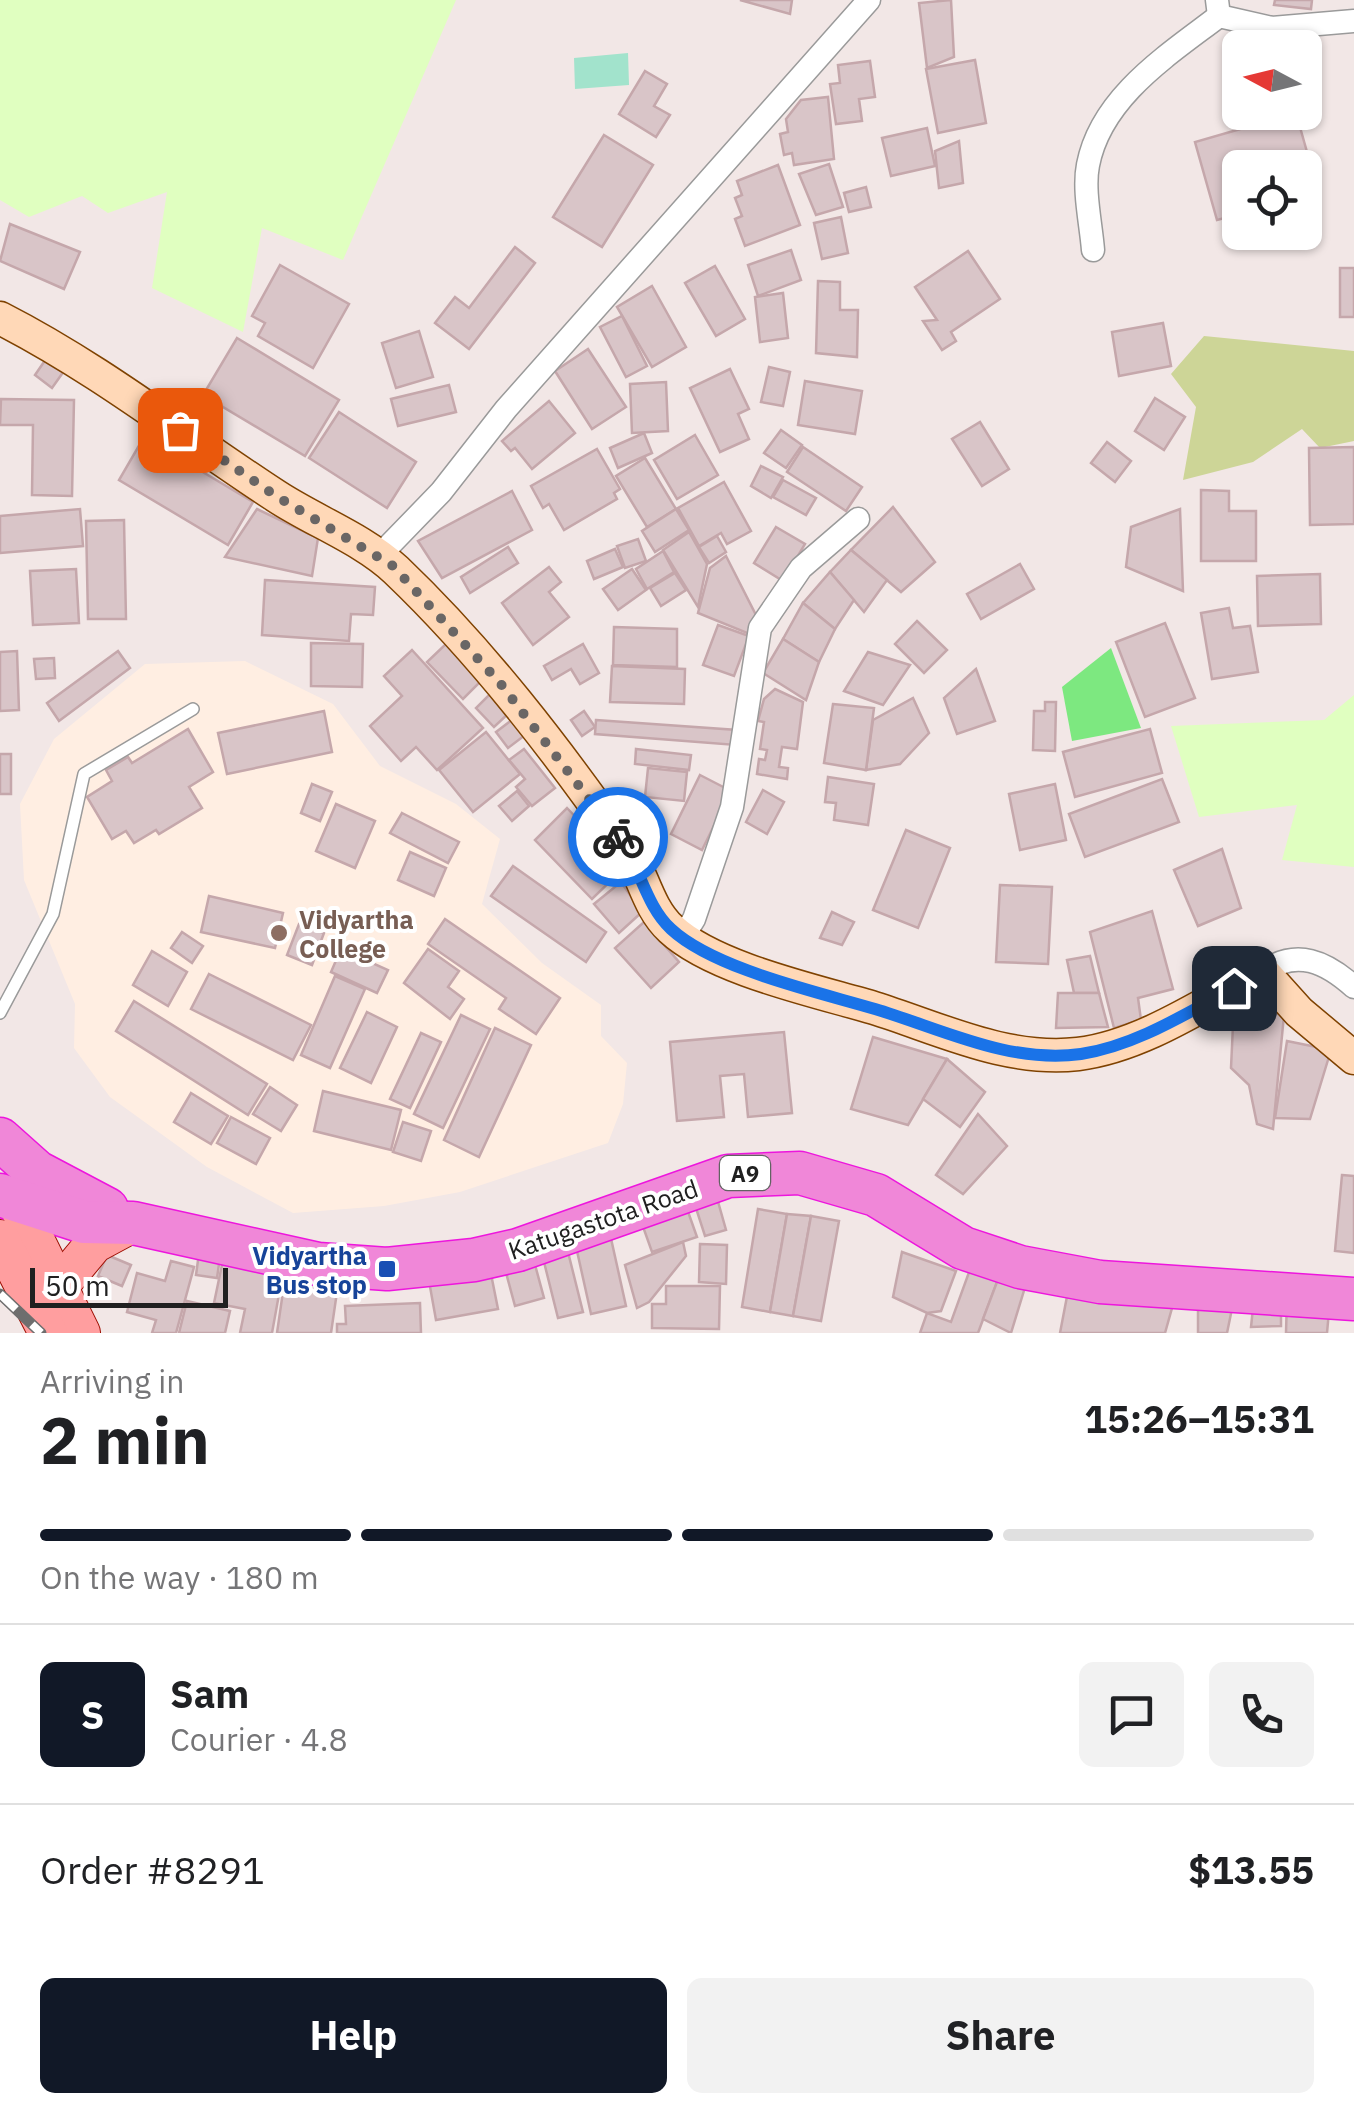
<!DOCTYPE html>
<html lang="en">
<head>
<meta charset="utf-8">
<style>
  :root { --surface:#fff; --page:#f2f2f2; --text:#202124; --muted:#757577; --line:#e0e0e0; --accent:#111827 }
  body { margin:0; font-family:"IBM Plex Sans",sans-serif; background:var(--page); color:var(--text); height:100vh; display:flex; flex-direction:column; font-size:38px; white-space:nowrap }
  * { box-sizing:border-box; margin:0 }
  p { font-size:32px; color:var(--muted) }
  .icon { flex:none; width:55px; height:55px; fill:none; stroke:currentColor; stroke-width:2; stroke-linecap:round; stroke-linejoin:round }
  .map { position:relative; height:1333px; overflow:hidden }
  .panel { display:flex; flex-direction:column; background:var(--surface); flex:1 }
  .panel>* { flex:none }
  .needle { width:65px; rotate:277deg }
  .tools { position:absolute; left:1222px; top:30px; display:grid; gap:20px }
  .tools a { display:grid; place-items:center; width:100px; height:100px; border-radius:15px; background:var(--surface); box-shadow:0 2px 8px #0004; font-size:50px }
  .scale { position:absolute; left:30px; bottom:25px; width:198px; box-sizing:border-box; padding-left:10px; border:5px solid #202020; border-top:0; font-size:28px; line-height:35px; white-space:nowrap; color:#202020; -webkit-text-stroke:8px #fff; paint-order:stroke }
  .pin { position:absolute; display:grid; place-items:center; width:85px; height:85px; color:#fff; margin:-42px; border-radius:20px; box-shadow:0 5px 15px #0006 }
  .courier { position:absolute; display:grid; place-items:center; width:100px; height:100px; margin:-50px; border:8px solid #1a73e8; border-radius:50%; background:#fff; color:#222; box-shadow:0 2px 12px #0007 }
  .headline em { font-style:normal; font-weight:700 }
  .headline div { display:flex; flex-direction:column-reverse }
  .headline { display:flex; align-items:center; justify-content:space-between; height:170px; padding:0 40px }
  h1 { font-size:65px; font-weight:700; line-height:75px }
  .bar { display:grid; grid-template-columns:repeat(4,1fr); gap:15px 10px; align-content:center; height:120px; padding:0 40px }
  .bar i { height:12px; border-radius:8px; background:var(--line) }
  .bar .selected { background:var(--accent) }
  .bar p { grid-column:span 4 }
  .line { display:flex; align-items:center; gap:25px; padding:0 40px; border-top:2px solid var(--line) }
  .line div { flex:1 }
  .round { display:grid; place-items:center; flex:none; width:105px; height:105px; border-radius:15px; background:var(--page) }
  .action { display:flex; gap:20px; margin-top:auto; padding:20px 40px }
  .action a { flex:1; height:115px; border-radius:15px; background:var(--accent); color:#fff; font-size:40px; font-weight:700; line-height:115px; text-align:center }
  .action a+a { background:var(--page); color:var(--text) }
  .map>svg:first-child { display:block }
</style>
</head>
<body>
<div class="map">
<svg width="1354" height="1333" viewBox="0 0 1354 1333">
  <rect width="100%" height="100%" fill="#f2e7e6"/>
  <polygon fill="#ffeee2" points="245,661 333,704 380,766 456,804 500,839 482,904 542,963 601,1005 601,1036 627,1063 623,1104 608,1143 460,1192 384,1206 293,1213 207,1167 110,1097 74,1048 75,1004 24,880 20,804 54,739 145,664"/>
  <polygon fill="#cdd597" points="1204,336 1354,351 1354,441 1320,448 1302,429 1253,462 1183,480 1196,407 1171,374"/>
  <g fill="#e0ffc0">
    <polygon points="0,0 456,0 343,260 262,228 243,332 152,288 167,192 108,213 82,196 29,217 0,200"/>
    <polygon points="1354,695 1354,867 1282,860 1297,805 1199,817 1171,726 1324,720"/>
  </g>
  <polygon fill="#7de880" points="1111,648 1141,728 1072,741 1062,687"/>
  <polygon fill="#a2e3cc" points="628,53 629,85 575,89 574,58"/>
  <g fill="#d9c5c8" stroke="#c5a7ab" stroke-width="2.5">
    <polygon points="740,0 792,0 790,14"/>
    <polygon points="951,0 954,57 927,68 919,3"/>
    <polygon points="1275,0 1312,0 1311,9 1274,5"/>
    <polygon points="975,60 986,123 938,133 926,69"/>
    <polygon points="870,61 875,97 859,99 862,121 836,124 830,84 840,83 838,65"/>
    <polygon points="645,71 667,84 654,106 670,115 656,137 619,114"/>
    <polygon points="828,97 834,159 794,165 792,153 784,155 780,134 788,132 786,119 801,100"/>
    <polygon points="1296,113 1318,191 1305,194 1305,168 1240,168 1240,214 1217,220 1195,142"/>
    <polygon points="927,128 935,166 891,176 882,138"/>
    <polygon points="604,135 653,165 602,247 553,217"/>
    <polygon points="959,141 963,183 939,188 935,151"/>
    <polygon points="829,164 843,207 816,215 799,174"/>
    <polygon points="778,165 800,225 745,246 735,219 742,216 735,198 742,195 737,181"/>
    <polygon points="866,187 871,207 849,212 844,193"/>
    <polygon points="841,217 848,253 822,259 814,223"/>
    <polygon points="10,224 80,252 64,289 0,261"/>
    <polygon points="515,247 535,263 469,349 435,323 455,297 469,308"/>
    <polygon points="791,250 801,280 758,296 748,265"/>
    <polygon points="968,251 1000,299 951,332 956,341 942,350 923,321 937,320 915,287"/>
    <polygon points="280,265 349,304 313,368 258,336 265,323 252,316"/>
    <polygon points="715,266 745,319 716,336 685,283"/>
    <rect x="1340" y="268" width="14" height="49"/>
    <polygon points="818,281 840,282 840,310 858,310 857,357 816,353"/>
    <polygon points="652,286 686,347 652,367 617,307"/>
    <polygon points="783,293 788,338 760,342 755,297"/>
    <polygon points="622,316 647,366 626,377 600,327"/>
    <polygon points="1163,323 1171,366 1119,376 1112,332"/>
    <polygon points="419,331 433,377 396,388 382,343"/>
    <polygon points="237,338 339,400 305,456 203,395"/>
    <polygon points="588,349 626,407 592,429 555,371"/>
    <polygon points="46,359 64,371 52,388 35,375"/>
    <polygon points="769,367 790,372 783,406 761,402"/>
    <polygon points="730,369 749,409 738,414 749,439 720,452 690,388"/>
    <polygon points="805,381 862,391 855,434 798,425"/>
    <polygon points="666,382 668,431 632,433 630,384"/>
    <polygon points="449,385 456,412 398,426 391,399"/>
    <polygon points="1155,398 1185,417 1164,450 1135,431"/>
    <polygon points="1,399 74,400 72,496 32,495 33,425 0,425"/>
    <polygon points="549,401 575,433 532,469 515,448 511,451 502,441"/>
    <polygon points="339,412 416,462 387,508 309,458"/>
    <polygon points="980,422 1009,469 982,486 952,439"/>
    <polygon points="781,430 802,445 786,468 764,453"/>
    <polygon points="644,433 652,453 618,468 610,448"/>
    <polygon points="695,435 718,475 677,499 654,460"/>
    <polygon points="144,437 253,502 228,545 119,480"/>
    <polygon points="1107,442 1131,461 1115,482 1091,463"/>
    <polygon points="803,447 862,487 846,511 787,472"/>
    <polygon points="1354,447 1354,524 1310,525 1309,448"/>
    <polygon points="597,449 620,489 614,493 617,499 564,530 549,504 543,508 531,486"/>
    <polygon points="645,458 676,509 647,527 616,476"/>
    <polygon points="761,466 783,477 771,498 751,486"/>
    <polygon points="783,480 816,498 806,515 773,497"/>
    <polygon points="724,482 751,531 727,544 721,533 699,546 678,508"/>
    <polygon points="1201,490 1229,491 1229,511 1256,511 1256,561 1201,561"/>
    <polygon points="512,491 532,530 442,578 418,541"/>
    <polygon points="893,507 935,562 901,592 851,550"/>
    <polygon points="80,509 83,546 0,553 0,516"/>
    <polygon points="257,509 318,538 312,576 225,557"/>
    <polygon points="676,509 689,530 655,552 642,531"/>
    <polygon points="1180,509 1183,591 1126,567 1131,527"/>
    <polygon points="124,520 126,619 88,619 86,521"/>
    <polygon points="776,527 805,544 783,581 754,563"/>
    <polygon points="689,532 707,564 698,607 663,550"/>
    <polygon points="717,536 726,552 709,563 699,547"/>
    <polygon points="638,539 646,561 625,568 617,546"/>
    <polygon points="508,547 518,563 470,593 461,577"/>
    <polygon points="615,549 623,567 594,579 587,561"/>
    <polygon points="851,550 887,580 864,612 830,572"/>
    <polygon points="663,551 674,572 647,589 636,569"/>
    <polygon points="726,556 760,623 752,635 698,613 710,568"/>
    <polygon points="1020,564 1034,589 981,619 967,594"/>
    <polygon points="549,567 561,582 549,592 569,617 533,645 502,603"/>
    <polygon points="76,569 79,623 33,625 30,571"/>
    <polygon points="632,569 646,590 618,610 603,589"/>
    <polygon points="830,572 854,600 835,629 803,603"/>
    <polygon points="675,573 686,590 661,606 650,588"/>
    <polygon points="1320,574 1321,624 1258,626 1257,576"/>
    <polygon points="265,580 375,587 373,615 351,614 349,641 262,635"/>
    <polygon points="803,603 835,629 819,662 783,639"/>
    <polygon points="1229,608 1233,628 1250,626 1258,672 1212,679 1201,613"/>
    <polygon points="917,621 947,650 924,673 895,644"/>
    <polygon points="1165,623 1195,698 1145,717 1116,642"/>
    <polygon points="718,625 749,636 734,676 703,665"/>
    <polygon points="614,627 677,629 677,667 613,665"/>
    <polygon points="783,639 819,662 806,700 763,673"/>
    <polygon points="448,642 483,679 463,699 427,662"/>
    <polygon points="311,643 363,644 362,687 311,686"/>
    <polygon points="583,644 599,673 580,684 571,669 552,680 544,666"/>
    <polygon points="412,650 483,728 437,770 416,747 401,761 370,726 402,696 384,676"/>
    <polygon points="17,651 19,710 0,711 0,652"/>
    <polygon points="118,651 130,668 59,721 47,703"/>
    <polygon points="868,652 910,665 883,705 844,691"/>
    <polygon points="54,658 55,678 36,679 34,659"/>
    <polygon points="612,666 685,669 684,704 610,702"/>
    <polygon points="976,669 995,721 957,734 944,698"/>
    <polygon points="775,689 803,702 797,749 782,747 779,767 788,768 787,779 757,774 759,759 765,760 767,750 760,749 764,722 758,721 764,699"/>
    <polygon points="493,691 511,711 494,727 476,708"/>
    <polygon points="913,698 929,733 900,764 866,770 873,720"/>
    <polygon points="1045,702 1056,702 1055,751 1033,750 1034,711 1045,711"/>
    <polygon points="833,704 874,708 866,770 824,763"/>
    <polygon points="324,711 332,752 227,774 218,733"/>
    <polygon points="584,711 595,727 582,736 571,720"/>
    <polygon points="517,716 529,732 508,748 496,732"/>
    <polygon points="596,720 737,730 736,745 595,734"/>
    <polygon points="188,729 213,772 189,787 202,808 159,834 156,830 134,843 126,831 112,839 87,797 112,781 106,770 128,757 132,763"/>
    <polygon points="1150,729 1162,773 1075,797 1063,752"/>
    <polygon points="486,732 520,774 473,812 439,770"/>
    <polygon points="524,749 555,788 532,806 516,787 525,779 509,760"/>
    <polygon points="636,749 691,755 689,770 635,764"/>
    <rect x="0" y="754" width="11" height="40"/>
    <polygon points="648,768 687,772 684,801 645,797"/>
    <polygon points="700,775 731,791 702,850 671,834"/>
    <polygon points="828,777 874,784 868,825 834,820 836,803 825,802"/>
    <polygon points="1162,779 1179,822 1085,857 1069,814"/>
    <polygon points="312,784 332,792 320,821 301,813"/>
    <polygon points="1055,784 1066,840 1020,850 1009,794"/>
    <polygon points="763,790 784,802 767,834 746,822"/>
    <polygon points="517,791 529,806 512,821 499,806"/>
    <polygon points="336,804 375,821 355,868 316,851"/>
    <polygon points="567,808 624,868 592,899 535,840"/>
    <polygon points="402,813 459,842 448,863 390,833"/>
    <polygon points="906,830 950,848 918,928 873,910"/>
    <polygon points="1222,849 1241,908 1198,926 1174,870"/>
    <polygon points="410,852 446,868 434,896 398,880"/>
    <polygon points="513,866 606,932 586,962 491,896"/>
    <polygon points="621,882 642,912 619,933 594,904"/>
    <polygon points="1000,885 1052,887 1048,964 996,962"/>
    <polygon points="209,896 283,913 275,948 201,932"/>
    <polygon points="1152,911 1173,989 1138,998 1141,1020 1114,1028 1090,932"/>
    <polygon points="832,912 854,922 842,945 820,938"/>
    <polygon points="445,919 560,998 536,1034 499,1009 506,998 428,944"/>
    <polygon points="644,922 679,962 651,988 615,948"/>
    <polygon points="299,924 324,933 312,965 287,955"/>
    <polygon points="182,932 203,946 192,963 171,948"/>
    <polygon points="341,949 388,970 377,993 331,972"/>
    <polygon points="428,949 459,971 448,987 464,999 450,1019 404,983"/>
    <polygon points="152,951 187,972 168,1006 133,985"/>
    <polygon points="1090,956 1099,993 1074,993 1067,960"/>
    <polygon points="209,974 311,1025 293,1060 191,1009"/>
    <polygon points="335,976 365,989 330,1068 301,1055"/>
    <polygon points="1058,993 1099,993 1108,1027 1056,1028"/>
    <polygon points="134,1001 267,1084 248,1115 116,1031"/>
    <polygon points="1243,1006 1284,1015 1273,1129 1257,1124 1249,1085 1231,1068 1233,1025"/>
    <polygon points="367,1012 397,1027 371,1083 340,1068"/>
    <polygon points="461,1015 490,1029 443,1128 414,1114"/>
    <polygon points="495,1028 531,1045 479,1157 444,1140"/>
    <polygon points="784,1032 792,1113 748,1117 744,1074 720,1076 724,1117 677,1121 670,1042"/>
    <polygon points="421,1033 441,1042 410,1108 390,1099"/>
    <polygon points="873,1037 947,1059 908,1125 851,1109"/>
    <polygon points="1287,1041 1331,1050 1310,1119 1275,1118"/>
    <polygon points="947,1059 985,1092 960,1127 923,1099"/>
    <polygon points="270,1087 297,1105 281,1131 253,1114"/>
    <polygon points="323,1091 401,1110 391,1150 314,1131"/>
    <polygon points="191,1093 228,1116 211,1144 174,1122"/>
    <polygon points="978,1114 1007,1146 963,1194 936,1175"/>
    <polygon points="231,1117 270,1138 256,1164 217,1143"/>
    <polygon points="403,1122 431,1131 421,1161 393,1152"/>
    <polygon points="1342,1175 1354,1176 1354,1253 1335,1251"/>
    <polygon points="717,1198 726,1230 705,1236 695,1205"/>
    <polygon points="686,1206 697,1237 652,1252 641,1221"/>
    <polygon points="758,1209 787,1214 770,1312 742,1307"/>
    <polygon points="787,1214 811,1216 793,1316 770,1312"/>
    <polygon points="811,1216 839,1221 821,1321 793,1316"/>
    <polygon points="610,1234 626,1306 591,1314 575,1242"/>
    <polygon points="683,1242 686,1256 649,1302 637,1308 625,1265"/>
    <polygon points="700,1244 727,1245 726,1284 699,1282"/>
    <polygon points="567,1248 583,1312 558,1318 542,1254"/>
    <polygon points="902,1252 956,1271 941,1311 927,1313 893,1297"/>
    <polygon points="199,1253 220,1257 217,1278 196,1275"/>
    <polygon points="107,1255 131,1265 122,1286 98,1276"/>
    <polygon points="223,1260 283,1272 272,1333 240,1333 245,1309 214,1303"/>
    <polygon points="171,1261 194,1267 176,1333 152,1333 156,1320 127,1312 137,1273 165,1281"/>
    <polygon points="534,1261 544,1298 515,1306 505,1269"/>
    <polygon points="972,1264 1000,1274 978,1333 920,1333 927,1313 951,1322"/>
    <polygon points="490,1269 498,1309 436,1320 429,1281"/>
    <polygon points="286,1271 339,1278 331,1333 277,1333"/>
    <polygon points="1000,1274 1026,1284 1011,1333 983,1319"/>
    <polygon points="666,1286 720,1286 719,1329 652,1328 652,1304 666,1304"/>
    <polygon points="1069,1286 1174,1301 1165,1333 1060,1333"/>
    <polygon points="1287,1296 1330,1300 1327,1333 1286,1333"/>
    <polygon points="1198,1298 1234,1299 1227,1333 1198,1333"/>
    <polygon points="187,1301 230,1311 225,1333 179,1333"/>
    <polygon points="420,1303 421,1333 337,1333 337,1324 346,1324 345,1306"/>
    <polygon points="1253,1308 1281,1310 1281,1326 1251,1327"/>
  </g>
  <g fill="none" stroke-linecap="round" stroke-linejoin="round">
    <g stroke="#9a9a9a" stroke-width="14">
      <polyline id="lane" points="0,1013 53,914 84,774 193,709"/>
    </g>
    <g stroke="#9a9a9a" stroke-width="25">
      <g id="street">
        <polyline points="1217,0 1219,16 1272,28 1354,21"/>
        <path d="M1093,250c-2,-26 -10,-60 -5,-85 13,-68 80,-110 131,-149"/>
        <polyline points="379,556 441,492 506,409 869,0"/>
        <polyline points="683,937 694,919 732,807 760,628 801,568 858,519"/>
        <path d="M1263,972c34,-24 63,-10 91,15"/>
      </g>
    </g>
    <g stroke="#7f4200" stroke-width="35">
      <path id="secondary" d="M0,318c98,50 184,118 276,178 38,25 87,43 120,74 86,82 161,180 229,277 18,26 22,60 46,82 43,40 146,62 203,79 67,21 132,54 204,46 65,-8 128,-52 185,-82l36,40 55,46"/>
    </g>
    <g stroke="#9d0d00" stroke-width="40">
      <g id="primary">
        <polyline points="16,1201 81,1333"/>
        <polyline points="0,1239 48,1333"/>
        <polyline points="60,1285 94,1244 133,1223"/>
      </g>
    </g>
    <g stroke="#ed16dd" stroke-width="45">
      <g id="highway">
        <polyline points="0,1139 37,1172 107,1209"/>
        <polyline points="0,1195 84,1222 133,1223 318,1264 387,1269 474,1260 518,1250 728,1176 800,1173 876,1195 963,1248 1020,1267 1100,1282 1354,1299"/>
      </g>
    </g>
    <use href="#lane" stroke="#fff" stroke-width="11"/>
    <use href="#street" stroke="#fff" stroke-width="22"/>
    <use href="#secondary" stroke="#ffd8b7" stroke-width="32"/>
    <use href="#primary" stroke="#ff9e9f" stroke-width="38"/>
    <use href="#highway" stroke="#f087d8" stroke-width="42"/>
    <g stroke="#6e6e6e" stroke-width="11">
      <polyline id="rail" points="0,1294 41,1333"/>
    </g>
    <use href="#rail" stroke="#fff" stroke-width="8" stroke-dasharray="22" stroke-linecap="butt"/>
  </g>
  <g fill="none" stroke-linecap="round" stroke-linejoin="round">
    <polyline stroke="#6a6665" stroke-width="10" stroke-dasharray="0 18" points="180,430 276,496 393,566 500,683 618,837"/>
    <path stroke="#1a73e8" stroke-width="12" d="M618,837c22,28 27,68 53,92 43,40 147,63 204,80 67,20 134,55 206,45 54,-8 106,-41 153,-66"/>
  </g>
  <circle fill="#8d6e63" stroke="#fff" stroke-width="4" cx="279" cy="933" r="10"/>
  <rect fill="#1a4fb4" stroke="#fff" stroke-width="4" x="377" y="1259" width="20" height="20" rx="5"/>
  <g text-anchor="middle" dominant-baseline="central" stroke-width="8" stroke-linejoin="round" paint-order="stroke">
    <rect fill="#fff" stroke="#636363" stroke-width="2.5" x="720" y="1156" width="50" height="34" rx="8"/>
    <g font-size="22" font-weight="bold" fill="#202020">
      <text x="745" y="1173">A9</text>
    </g>
    <g font-size="25" font-weight="bold" fill="#785e54" stroke="#fff" text-anchor="start">
      <text x="299" y="919">Vidyartha<tspan x="299" dy="29">College</tspan></text>
    </g>
    <g font-size="25" fill="#202020" stroke="#fff">
      <text transform="translate(603 1219) rotate(-19)">Katugastota Road</text>
    </g>
    <g font-size="25" font-weight="bold" fill="#164399" stroke="#fff" text-anchor="end">
      <text x="367" y="1255">Vidyartha<tspan x="367" dy="29">Bus stop</tspan></text>
    </g>
  </g>
</svg>
<div class="tools">
<a><svg class="needle" viewBox="-14 -14 28 28"><path d="M0-13l5 13h-10z" fill="#e53935"/><path d="M0 13l5-13h-10z" fill="#757577"/></svg></a>
<a><svg class="icon" aria-label="locate" viewBox="0 0 24 24"><circle cx="12" cy="12" r="6"/><path d="M12 2v4M12 18v4M2 12h4M18 12h4"/></svg></a>
</div>
<div class="scale">50 m</div>
<div class="pin" style="left:180px;top:430px;background:#ea580c"><svg class="icon" aria-label="bag" viewBox="0 0 24 24"><path d="M5 8h14l-1 12H6zM9 8a3 3 0 0 1 6 0"/></svg></div>
<div class="pin" style="left:1234px;top:988px;background:#1f2937"><svg class="icon" aria-label="home" viewBox="0 0 24 24"><path d="M3 11l9-7 9 7M6 9v11h12V9"/></svg></div>
<div class="courier" style="left:618px;top:837px"><svg class="icon" aria-label="bike" viewBox="0 0 24 24"><circle cx="6" cy="16" r="4"/><circle cx="18" cy="16" r="4"/><path d="M6 16l4-8h5l3 8M10 8l3 8H6M13 5h3"/></svg></div>
</div>
<section class="panel">
<div class="headline"><div><h1>2 min</h1><p>Arriving in</p></div><em>15:26–15:31</em></div>
<div class="bar"><i class="selected"></i><i class="selected"></i><i class="selected"></i><i></i><p>On the way · 180 m</p></div>
<div class="line" style="height:180px"><b class="round" style="background:var(--accent);color:#fff">S</b><div><b>Sam</b><p>Courier · 4.8</p></div><a class="round"><svg class="icon" aria-label="chat" viewBox="0 0 24 24"><path d="M4 5h16v11H9l-5 4z"/></svg></a><a class="round"><svg class="icon" aria-label="phone" viewBox="0 0 24 24"><path d="M5 4h4l2 5-3 2q2 4 5 5l2-3 5 2v4C11 20 4 13 5 4z"/></svg></a></div>
<div class="line" style="height:130px"><div>Order #8291</div><b>$13.55</b></div>
<div class="action"><a>Help</a><a>Share</a></div>
</section>
</body>
</html>
